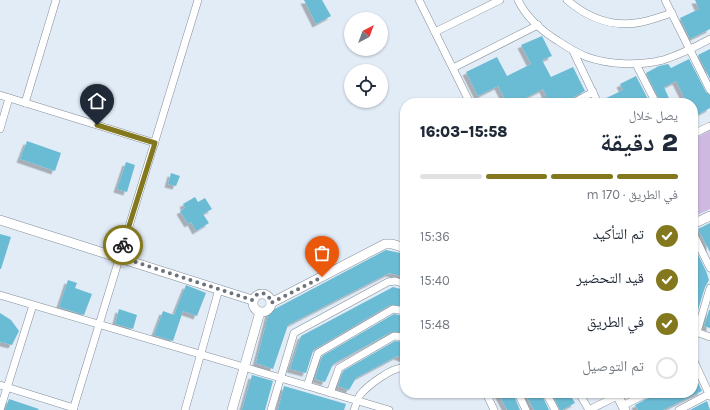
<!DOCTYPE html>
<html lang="ar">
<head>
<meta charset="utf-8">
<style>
  :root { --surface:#fff; --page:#f2f2f3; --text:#1f2937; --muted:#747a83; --line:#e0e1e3; --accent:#83781d }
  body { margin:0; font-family:Karla,"Noto Naskh Arabic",sans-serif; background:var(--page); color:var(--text); direction:rtl; height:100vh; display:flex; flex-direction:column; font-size:15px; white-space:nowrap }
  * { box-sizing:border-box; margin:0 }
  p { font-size:13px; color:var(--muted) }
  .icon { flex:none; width:22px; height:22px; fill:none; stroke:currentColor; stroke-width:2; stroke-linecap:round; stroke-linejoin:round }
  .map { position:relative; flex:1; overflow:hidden; direction:ltr }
  .sheet { position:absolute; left:400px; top:98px; width:298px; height:300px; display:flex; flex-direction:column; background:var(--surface); border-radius:16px; box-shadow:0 1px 3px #0004; direction:rtl }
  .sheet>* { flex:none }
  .needle { width:26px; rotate:41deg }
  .fabs { position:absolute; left:344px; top:12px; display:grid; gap:8px }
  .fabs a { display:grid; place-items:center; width:44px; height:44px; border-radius:50%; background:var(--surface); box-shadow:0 1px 3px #0004; font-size:20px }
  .pin { position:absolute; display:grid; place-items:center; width:34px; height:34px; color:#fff; margin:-41px -17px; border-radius:50% 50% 50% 0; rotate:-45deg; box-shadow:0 0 4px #0007 }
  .pin .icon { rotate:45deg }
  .courier { position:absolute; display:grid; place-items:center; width:40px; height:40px; margin:-20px; border:3px solid #83781d; border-radius:50%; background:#fff; color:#222; box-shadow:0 1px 5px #0007 }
  .head em { font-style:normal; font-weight:800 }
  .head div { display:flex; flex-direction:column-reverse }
  .head { display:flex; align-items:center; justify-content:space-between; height:68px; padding:0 20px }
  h1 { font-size:26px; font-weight:800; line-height:30px }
  .bar { display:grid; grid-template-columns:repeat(4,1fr); gap:6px 4px; align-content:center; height:48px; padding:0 20px }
  .bar i { height:5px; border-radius:3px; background:var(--line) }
  .bar .current { background:var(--accent) }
  .bar p { grid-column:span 4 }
  ol { padding:0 20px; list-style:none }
  li { display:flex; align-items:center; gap:12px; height:44px }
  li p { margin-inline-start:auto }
  li .icon { padding:4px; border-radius:50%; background:var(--accent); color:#fff; stroke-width:4 }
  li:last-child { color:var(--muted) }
  li i { width:22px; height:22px; border:2px solid var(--line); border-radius:50% }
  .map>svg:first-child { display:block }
</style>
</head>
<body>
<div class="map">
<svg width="710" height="410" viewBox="0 0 710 410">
  <defs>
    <filter id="shadow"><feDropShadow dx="-3.5" dy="3.5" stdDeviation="0" flood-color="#0004"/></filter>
  </defs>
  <rect width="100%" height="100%" fill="#e2ecf7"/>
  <polygon fill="#cebae1" points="710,131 710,209 693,217 693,139"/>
  <g fill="#6bbbd4" filter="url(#shadow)">
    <polygon points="304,0 322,0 331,16 316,24"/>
    <polygon points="695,0 710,0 710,29 690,39 680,18 699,9"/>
    <polygon points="542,36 552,56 542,60 551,77 573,67 585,91 563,103 549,103 543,89 519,101 520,103 507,103 498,86 478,96 466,72 497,57 507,76 531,64 521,45"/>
    <polygon points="710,49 710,79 698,55"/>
    <polygon points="689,59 706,92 710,95 710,108 693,117 693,103 687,103 676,81 664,87 671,103 661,103 646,73 659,66 668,64 671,68"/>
    <polygon points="636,76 650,103 641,103 639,99 630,103 603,103 602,100 623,90 620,84"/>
    <polygon points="27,141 61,153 55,171 20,159"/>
    <polygon points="126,162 135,165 127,192 117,189"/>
    <polygon points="171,173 180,176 176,186 168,184"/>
    <polygon points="195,197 198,202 205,198 212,209 203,214 209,223 196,231 191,222 188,224 180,211 185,208 183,204"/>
    <polygon points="710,223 710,252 698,229"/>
    <polygon points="0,234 11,237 1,269 0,269"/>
    <polygon points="693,244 706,271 709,280 705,287 694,323"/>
    <polygon points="386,250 405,254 405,277 389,273 288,325 273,369 256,363 269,312"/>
    <polygon points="68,280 77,283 75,288 92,294 84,315 59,307"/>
    <polygon points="186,285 206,293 197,316 183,311 173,341 154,335 163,311 174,315"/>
    <polygon points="393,287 405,290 405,306 390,305 315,349 313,351 306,373 290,369 301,336"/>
    <polygon points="119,309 137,315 133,329 115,324"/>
    <polygon points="709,310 710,310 710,328 704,326"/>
    <polygon points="0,313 11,320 19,331 12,345 0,342"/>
    <polygon points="394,314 405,316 405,332 391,332 333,364 325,382 315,379 322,356"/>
    <polygon points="395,341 405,342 405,359 397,356 356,378 349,390 338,386 343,371"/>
    <polygon points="693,372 702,391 663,410 638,410 635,405 650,397 656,393 693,393"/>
    <polygon points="252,375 273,381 265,410 242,410"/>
    <polygon points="284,386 346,404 344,410 278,410"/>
    <polygon points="498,393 513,393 520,410 507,410"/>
    <polygon points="525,393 541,393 549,410 534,410"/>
    <polygon points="552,393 569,393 575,403 562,410 560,410"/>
    <polygon points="9,399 39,409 38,410 5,410"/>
    <polygon points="707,401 710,410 690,410"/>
  </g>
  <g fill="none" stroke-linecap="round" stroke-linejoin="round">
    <g stroke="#838d97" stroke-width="8">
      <g id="minor">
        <polyline points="419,0 470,103"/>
        <path d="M518,0c8,17 24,31 40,41 9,6 19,12 29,16 23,8 52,9 76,3 16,-5 32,-13 47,-21"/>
        <path d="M567,0c21,18 47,28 75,22 10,-2 20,-6 30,-9"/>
        <polyline points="665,0 710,90"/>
        <polyline points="435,32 500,0"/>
        <polyline points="573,51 598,103"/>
        <polyline points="636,64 656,103"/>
        <polyline points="453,68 538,25"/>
        <polyline points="0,95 155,143"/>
        <polyline points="25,103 56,0"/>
        <polyline points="573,103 593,92"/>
        <polyline points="0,129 9,98"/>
        <polyline points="693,134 710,126"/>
        <polyline points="693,233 710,268"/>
        <polyline points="0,295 389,410"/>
        <polyline points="693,331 710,337"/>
        <polyline points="697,332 710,288"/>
        <polyline points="693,359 710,396"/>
        <polyline points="0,385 74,408"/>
        <polyline points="307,386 318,353 393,309 405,311"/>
        <polyline points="330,393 339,368 394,336 405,337"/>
        <polyline points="485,393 488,397 494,410"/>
        <polyline points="518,393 526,410"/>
        <polyline points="546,393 555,410"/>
        <polyline points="579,393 589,410"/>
        <polyline points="622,406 648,393"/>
        <polyline points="0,410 33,305"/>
        <polyline points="73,410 198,0"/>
        <polyline points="185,410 219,289"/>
        <polyline points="271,410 294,333 388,282 395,281 405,284"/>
        <path d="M354,410c2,-5 3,-10 6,-15 7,-9 33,-29 45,-27"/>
        <polyline points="589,410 617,396"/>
        <polyline points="679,410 709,394"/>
      </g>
    </g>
    <g stroke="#838d97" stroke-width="10">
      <g id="tertiary">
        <polyline points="0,220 252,300"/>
        <polyline points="693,224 710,216"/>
        <circle cx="262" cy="303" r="9"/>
        <polyline points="271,303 385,244 392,244 405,248"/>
        <polyline points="616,393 625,410"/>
        <polyline points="232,410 260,312"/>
      </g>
    </g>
    <use href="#minor" stroke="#fff" stroke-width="7"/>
    <use href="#tertiary" stroke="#fff" stroke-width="9"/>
  </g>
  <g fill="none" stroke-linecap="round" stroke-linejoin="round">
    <polyline stroke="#6d737a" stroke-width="4" stroke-dasharray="0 7.2" points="123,245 120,257 252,300 256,295 263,293 269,297 271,303 322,277"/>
    <polyline stroke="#83781d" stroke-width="5" points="97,125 155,143 123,245"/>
  </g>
</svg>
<div class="fabs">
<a><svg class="needle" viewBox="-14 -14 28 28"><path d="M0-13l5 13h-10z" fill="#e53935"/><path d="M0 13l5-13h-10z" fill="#747a83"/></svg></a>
<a><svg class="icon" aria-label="locate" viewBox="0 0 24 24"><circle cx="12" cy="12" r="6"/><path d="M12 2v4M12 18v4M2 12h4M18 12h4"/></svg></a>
</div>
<div class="pin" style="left:322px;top:277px;background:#ea580c"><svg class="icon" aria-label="bag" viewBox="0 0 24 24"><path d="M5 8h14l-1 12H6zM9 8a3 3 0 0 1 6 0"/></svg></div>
<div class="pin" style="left:97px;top:125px;background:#1f2937"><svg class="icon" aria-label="home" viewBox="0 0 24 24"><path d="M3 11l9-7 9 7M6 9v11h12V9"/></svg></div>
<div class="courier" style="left:123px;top:245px"><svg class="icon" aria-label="bike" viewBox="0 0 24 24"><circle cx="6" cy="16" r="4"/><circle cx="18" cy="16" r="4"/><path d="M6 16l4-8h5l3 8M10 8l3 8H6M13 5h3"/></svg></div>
<section class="sheet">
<div class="head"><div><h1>2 دقيقة</h1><p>يصل خلال</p></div><em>15:58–16:03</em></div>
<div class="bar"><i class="current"></i><i class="current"></i><i class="current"></i><i></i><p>في الطريق · 170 m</p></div>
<ol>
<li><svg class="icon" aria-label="check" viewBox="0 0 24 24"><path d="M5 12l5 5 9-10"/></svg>تم التأكيد<p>15:36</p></li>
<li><svg class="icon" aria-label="check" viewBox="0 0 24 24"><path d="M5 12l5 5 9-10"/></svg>قيد التحضير<p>15:40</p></li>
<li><svg class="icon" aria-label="check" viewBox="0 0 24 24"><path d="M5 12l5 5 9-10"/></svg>في الطريق<p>15:48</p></li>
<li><i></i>تم التوصيل</li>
</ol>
</section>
</div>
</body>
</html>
